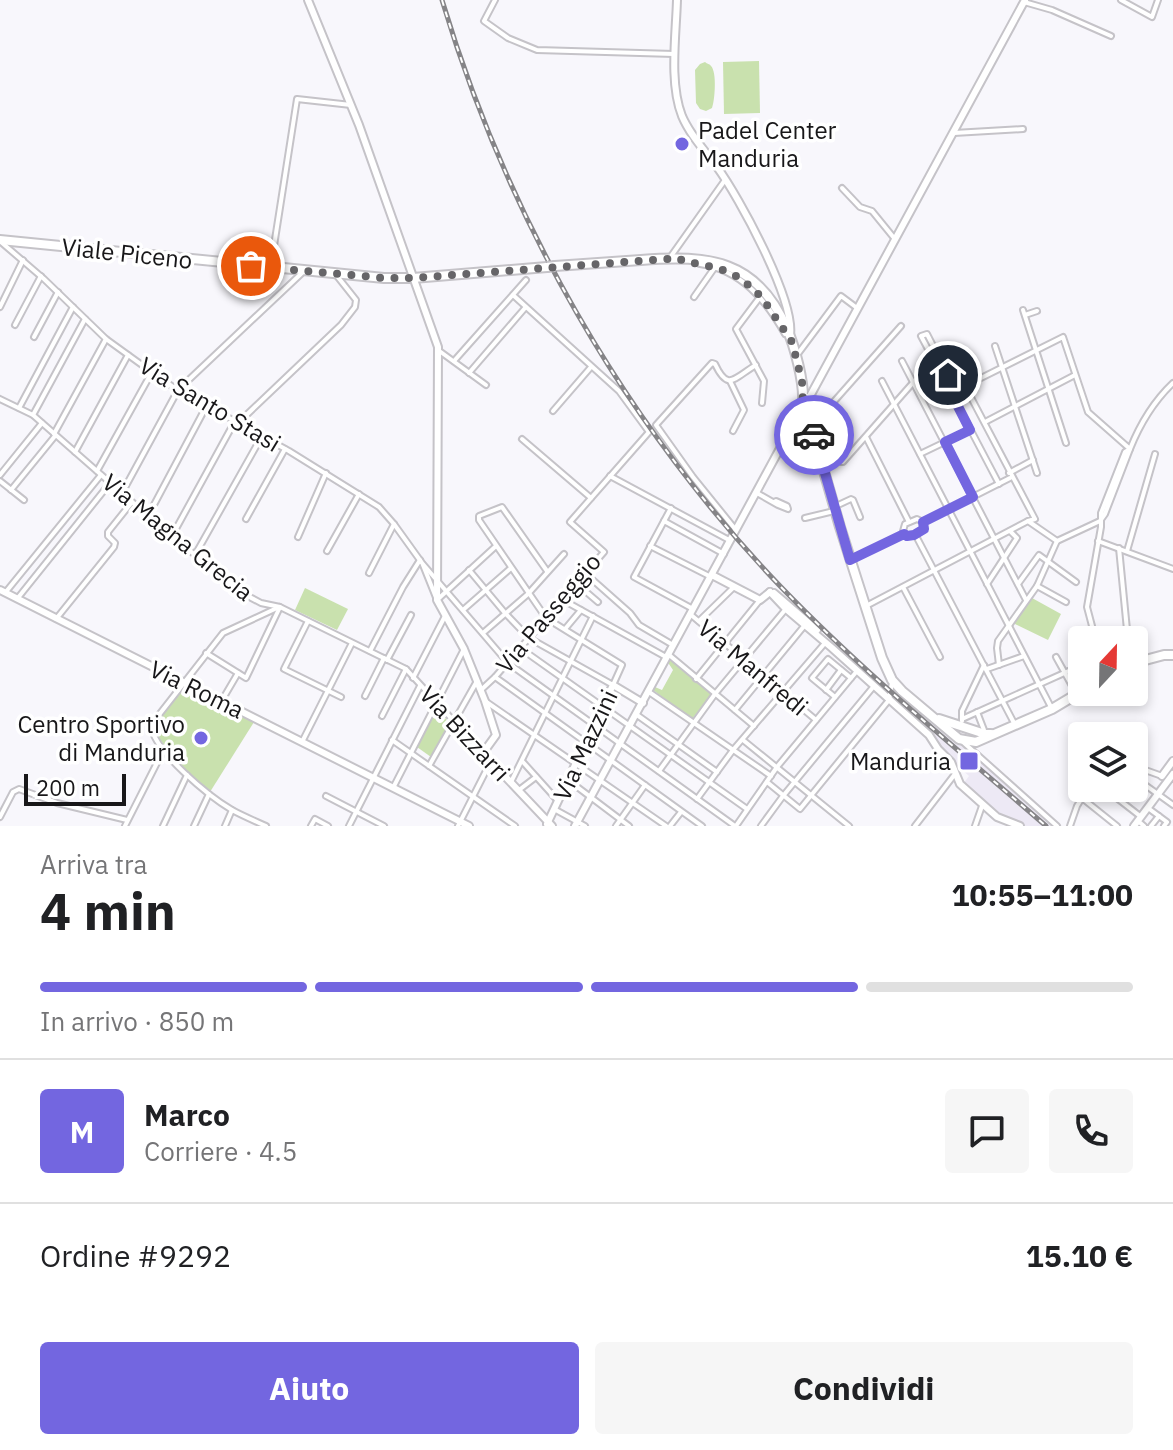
<!DOCTYPE html>
<html lang="it">
<head>
<meta charset="utf-8">
<style>
  :root { --surface:#fff; --page:#f6f6f6; --text:#202124; --muted:#757577; --line:#e0e0e0; --accent:#7366e0 }
  body { margin:0; font-family:"IBM Plex Sans",sans-serif; background:var(--page); color:var(--text); height:100vh; display:flex; flex-direction:column; font-size:30px; white-space:nowrap }
  * { box-sizing:border-box; margin:0 }
  p { font-size:26px; color:var(--muted) }
  .icon { flex:none; width:44px; height:44px; fill:none; stroke:currentColor; stroke-width:2; stroke-linecap:round; stroke-linejoin:round }
  .map { position:relative; height:826px; overflow:hidden }
  .details { display:flex; flex-direction:column; background:var(--surface); flex:1 }
  .details>* { flex:none }
  .needle { width:52px; rotate:22deg }
  .tools { position:absolute; left:1068px; top:626px; display:grid; gap:16px }
  .tools a { display:grid; place-items:center; width:80px; height:80px; border-radius:8px; background:var(--surface); box-shadow:0 4px 12px #0003; font-size:40px }
  .scale { position:absolute; left:24px; bottom:20px; width:102px; box-sizing:border-box; padding-left:8px; border:4px solid #181719; border-top:0; font-size:22px; line-height:28px; white-space:nowrap; color:#181719; -webkit-text-stroke:6px #fff; paint-order:stroke }
  .pin { position:absolute; display:grid; place-items:center; width:68px; height:68px; color:#fff; margin:-34px; border:4px solid #fff; border-radius:50%; box-shadow:0 2px 8px #0007 }
  .courier { position:absolute; display:grid; place-items:center; width:80px; height:80px; margin:-40px; border:6px solid #7366e0; border-radius:50%; background:#fff; color:#222; box-shadow:0 2px 10px #0007 }
  .summary em { font-style:normal; font-weight:700 }
  .summary div { display:flex; flex-direction:column-reverse }
  .summary { display:flex; align-items:center; justify-content:space-between; height:136px; padding:0 40px }
  h1 { font-size:52px; font-weight:700; line-height:60px }
  .bar { display:grid; grid-template-columns:repeat(4,1fr); gap:12px 8px; align-content:center; height:96px; padding:0 40px }
  .bar i { height:10px; border-radius:6px; background:var(--line) }
  .bar .selected { background:var(--accent) }
  .bar p { grid-column:span 4 }
  .line { display:flex; align-items:center; gap:20px; padding:0 40px; border-top:2px solid var(--line) }
  .line div { flex:1 }
  .round { display:grid; place-items:center; flex:none; width:84px; height:84px; border-radius:8px; background:var(--page) }
  .cta { display:flex; gap:16px; margin-top:auto; padding:16px 40px }
  .cta a { flex:1; height:92px; border-radius:8px; background:var(--accent); color:#fff; font-size:32px; font-weight:700; line-height:92px; text-align:center }
  .cta a+a { background:var(--page); color:var(--text) }
  .map>svg:first-child { display:block }
</style>
</head>
<body>
<div class="map">
<svg width="1173" height="826" viewBox="0 0 1173 826">
  <rect width="100%" height="100%" fill="#f8f7fc"/>
  <polygon fill="#ede9f5" points="887,685 893,690 895,688 897,689 1054,826 1025,826 998,815 963,784 969,776 941,751 939,741 894,700 892,694 886,688"/>
  <g fill="#c9e1ae">
    <polygon points="759,61 760,113 724,114 723,62"/>
    <path d="M705,62c2,2 5,2 6,4 6,6 4,34 1,42l-6,3 -6,-2 -4,-6 -1,-33 5,-6z"/>
    <polygon points="305,588 348,609 337,630 295,610"/>
    <polygon points="1032,598 1061,614 1048,640 1013,623"/>
    <polygon points="668,659 671,659 711,693 711,696 692,719 653,690 655,687 662,690 673,670 667,661"/>
    <polygon points="181,687 254,722 210,792 178,763 155,733 154,726 156,721"/>
    <polygon points="436,709 450,723 431,757 417,747"/>
  </g>
  <g fill="none" stroke-linecap="round" stroke-linejoin="round">
    <g stroke="#c5c3c8" stroke-width="8">
      <g id="street">
        <polyline points="495,0 484,21 508,38 537,50 674,54"/>
        <polyline points="1121,0 1152,17 1158,0"/>
        <polyline points="1024,2 1052,10 1111,36"/>
        <polyline points="954,133 1023,129"/>
        <polyline points="842,188 860,207 872,211 894,238"/>
        <polyline points="1,242 44,279 106,339 142,365 173,387 289,451 379,507 394,524 422,563 508,663 735,826"/>
        <polyline points="669,259 725,180"/>
        <path d="M700,264c41,6 66,36 85,70"/>
        <polyline points="271,265 297,99 351,105"/>
        <polyline points="694,297 715,267"/>
        <polyline points="760,297 736,329 764,381 762,403"/>
        <polyline points="0,307 23,260"/>
        <polyline points="1023,310 1066,443"/>
        <polyline points="1025,315 1037,311"/>
        <polyline points="15,325 41,276"/>
        <polyline points="34,337 58,292"/>
        <polyline points="995,346 1037,473"/>
        <polyline points="438,350 486,385"/>
        <polyline points="797,355 841,296 857,308"/>
        <polyline points="454,361 526,280"/>
        <polyline points="902,361 1026,600"/>
        <polyline points="469,373 525,308"/>
        <polyline points="949,377 944,379 921,336 927,334 949,377 965,386 1035,519 1028,521"/>
        <polyline points="944,379 999,484"/>
        <polyline points="730,381 744,410 733,431"/>
        <polyline points="882,381 1052,709"/>
        <path d="M965,386l98,-49 25,75 42,37c10,-25 23,-47 43,-66"/>
        <polyline points="0,399 33,415 155,522 240,592 261,603 280,607 406,669 483,753"/>
        <polyline points="19,408 73,307"/>
        <polyline points="553,411 591,367"/>
        <polyline points="33,415 85,319"/>
        <polyline points="985,422 1075,375"/>
        <polyline points="238,423 341,325 355,307 356,300 337,276"/>
        <polyline points="814,424 901,326"/>
        <polyline points="54,434 106,339"/>
        <polyline points="866,437 909,522"/>
        <polyline points="522,439 591,498"/>
        <polyline points="817,440 821,439 841,462 843,462 933,360"/>
        <polyline points="75,452 128,355"/>
        <polyline points="920,454 970,430"/>
        <polyline points="97,471 152,372"/>
        <polyline points="1009,473 1033,460"/>
        <polyline points="0,475 42,423"/>
        <polyline points="610,476 729,540"/>
        <polyline points="0,481 24,500"/>
        <polyline points="11,490 55,436"/>
        <polyline points="122,493 178,390 303,272"/>
        <polyline points="757,493 778,505 788,509 787,506 776,501 774,502"/>
        <polyline points="836,506 851,499 853,500 860,517"/>
        <polyline points="671,508 634,577 693,609"/>
        <polyline points="148,516 207,405"/>
        <polyline points="805,518 834,511"/>
        <polyline points="246,519 285,449"/>
        <polygon points="917,519 923,522 924,529 914,535 906,535 903,531 905,524"/>
        <polyline points="664,521 724,554"/>
        <polyline points="923,522 1010,478"/>
        <path d="M735,529l-42,-52 -37,-52 56,-62 3,1c13,28 19,14 41,1"/>
        <polyline points="915,534 1014,723"/>
        <polyline points="172,536 235,421"/>
        <polyline points="298,537 326,473"/>
        <polyline points="1098,541 1173,569"/>
        <polyline points="650,546 711,577"/>
        <polyline points="1119,548 1128,640"/>
        <polyline points="327,551 359,494"/>
        <polyline points="1127,551 1155,454"/>
        <polyline points="195,555 262,436"/>
        <polyline points="852,559 904,534"/>
        <polyline points="423,565 437,600 496,546"/>
        <polyline points="469,570 505,613 529,638 613,685 622,665 546,618 479,520 479,516 502,507 547,571"/>
        <polyline points="369,573 394,524"/>
        <polyline points="586,574 630,613 639,625 673,645"/>
        <polyline points="577,584 598,602"/>
        <polyline points="987,584 1017,538 1010,531"/>
        <polyline points="1018,584 1039,555 1076,582"/>
        <polyline points="1037,586 1066,602"/>
        <polyline points="903,587 940,657"/>
        <polyline points="5,593 101,475"/>
        <polyline points="17,599 110,483"/>
        <polyline points="563,600 666,657"/>
        <polyline points="866,606 1028,521 1057,541"/>
        <polyline points="463,610 511,568"/>
        <polyline points="690,614 816,720"/>
        <polyline points="56,619 114,547 115,543 108,536 108,532 132,502"/>
        <polyline points="308,621 284,669 341,697"/>
        <polyline points="699,621 734,587"/>
        <polyline points="565,629 581,610"/>
        <polyline points="483,633 528,594 564,554"/>
        <polyline points="520,648 747,809"/>
        <polyline points="370,651 403,587 420,560"/>
        <polyline points="206,653 246,678 280,607"/>
        <polyline points="668,654 754,726"/>
        <polyline points="1056,657 1076,693"/>
        <polyline points="387,660 411,615"/>
        <polyline points="999,665 997,648 998,641 1037,586 1057,541 1100,521 1105,514 1130,449 1125,452 1101,513 1101,527 1087,607 1092,626 1092,640"/>
        <polyline points="987,669 1024,656"/>
        <polyline points="495,677 702,826"/>
        <polyline points="413,678 445,616"/>
        <polyline points="696,679 760,600"/>
        <polyline points="481,690 495,677 604,552 570,522 649,432 619,391 513,295"/>
        <polyline points="826,690 841,670"/>
        <polyline points="649,692 771,776"/>
        <polyline points="365,696 384,658"/>
        <polyline points="835,697 812,678 828,659 851,678"/>
        <polyline points="485,701 666,826"/>
        <polyline points="221,702 238,673"/>
        <polyline points="735,710 805,625"/>
        <polyline points="977,712 984,730"/>
        <polyline points="637,715 717,772"/>
        <polyline points="382,716 406,669"/>
        <polyline points="962,719 1082,665"/>
        <polyline points="962,721 962,711 984,665"/>
        <polyline points="392,740 515,826"/>
        <polyline points="743,740 849,826"/>
        <polyline points="302,742 352,643"/>
        <polyline points="963,742 1057,826"/>
        <polyline points="522,761 558,801"/>
        <polyline points="429,766 477,681"/>
        <polyline points="1134,766 1162,776"/>
        <polyline points="659,771 715,694 785,610"/>
        <polyline points="1134,777 1173,805"/>
        <polyline points="568,780 629,826"/>
        <polyline points="511,782 593,616"/>
        <polyline points="767,782 800,809 889,700 892,682"/>
        <polyline points="393,788 463,651"/>
        <polyline points="1104,788 1140,816"/>
        <polyline points="519,790 536,777"/>
        <polyline points="326,796 384,826"/>
        <polyline points="1082,798 1117,826"/>
        <polyline points="697,799 733,750 825,643"/>
        <polyline points="1148,808 1167,822 1164,826"/>
        <polyline points="554,809 585,826"/>
        <polyline points="0,817 13,792 19,789 57,803 127,820"/>
        <polyline points="1138,821 1144,826"/>
        <polyline points="125,826 164,749"/>
        <polyline points="163,826 187,775"/>
        <polyline points="194,826 209,794"/>
        <polyline points="225,826 232,810"/>
        <path d="M266,826c-11,-5 -23,-10 -34,-16 -22,-13 -79,-59 -81,-85l72,-92 54,-25"/>
        <polyline points="311,826 315,819 328,826"/>
        <polyline points="349,826 420,686"/>
        <polyline points="458,826 491,761"/>
        <polyline points="616,826 645,785"/>
        <polyline points="670,826 681,812"/>
        <polyline points="736,826 777,767 857,671"/>
        <polyline points="761,826 783,796 874,686"/>
        <polyline points="915,826 955,774"/>
        <polyline points="975,826 982,806"/>
        <polyline points="1070,826 1077,806 1088,788"/>
        <polyline points="1151,826 1159,816"/>
      </g>
    </g>
    <g stroke="#c5c3c8" stroke-width="10">
      <g id="secondary">
        <polyline points="308,0 359,125 438,347 437,600 464,649 485,701 496,735 483,753 552,826"/>
        <path d="M677,0c-1,35 -8,83 5,116 8,19 23,35 35,51 22,30 78,133 73,168"/>
        <polyline points="809,398 1025,0"/>
        <polyline points="712,575 760,600 770,592"/>
        <polyline points="0,590 469,826"/>
        <polyline points="770,592 786,609 832,648 929,735 938,749 951,762 960,784 997,817 1020,826"/>
        <polyline points="774,593 817,630"/>
        <polyline points="1162,776 1173,761"/>
        <polyline points="547,824 613,685 643,703"/>
        <polyline points="575,826 803,406"/>
        <polyline points="1134,826 1173,774"/>
      </g>
    </g>
    <g stroke="#c5c3c8" stroke-width="12">
      <g id="primary">
        <polyline points="0,240 384,278 413,278 547,267"/>
        <path d="M555,266c28,-2 57,-4 86,-6 68,-5 116,-1 146,69 8,18 17,53 16,72"/>
        <polyline points="807,398 811,398 814,403 812,407 808,409"/>
        <polyline points="808,409 815,440 840,527 882,658 892,680 902,691 959,739 976,742 1052,709 1082,691"/>
        <polyline points="1134,663 1164,655 1173,655"/>
        <polyline points="939,719 985,734 991,734"/>
      </g>
    </g>
    <use href="#street" stroke="#fff" stroke-width="4"/>
    <use href="#secondary" stroke="#fff" stroke-width="6"/>
    <use href="#primary" stroke="#fff" stroke-width="8"/>
    <g stroke="#858487" stroke-width="5">
      <path id="rail" d="M442,0c65,217 182,423 339,587 83,86 175,161 265,239"/>
    </g>
    <use href="#rail" stroke="#fff" stroke-width="2" stroke-dasharray="6" stroke-linecap="butt"/>
    <g stroke="#c5c3c8" stroke-width="12" stroke-linecap="butt">
      <polyline id="primary-bridge" points="547,267 555,266"/>
    </g>
    <use href="#primary-bridge" stroke="#fff" stroke-width="8"/>
  </g>
  <g fill="none" stroke-linecap="round" stroke-linejoin="round">
    <polyline stroke="#666568" stroke-width="8" stroke-dasharray="0 14.4" points="251,266 384,278 413,278 679,258 683,261 718,268 736,276 754,289 765,302 792,342 802,381 803,404 808,409 814,435"/>
    <polyline stroke="#7366e0" stroke-width="10" points="814,435 850,560 904,534 907,536 914,535 924,529 923,522 973,497 945,442 970,430 944,379 949,377 948,375"/>
  </g>
  <g fill="#7366e0" stroke="#fff" stroke-width="3">
    <circle cx="682" cy="144" r="8"/>
    <circle cx="201" cy="738" r="8"/>
    <rect x="959" y="751" width="20" height="20" rx="4"/>
  </g>
  <g text-anchor="middle" dominant-baseline="central" stroke-width="7" stroke-linejoin="round" paint-order="stroke">
    <g font-size="24" fill="#181719" stroke="#fff" text-anchor="end">
      <text x="698" y="130" text-anchor="start">Padel Center<tspan x="698" dy="28">Manduria</tspan></text>
      <text x="185" y="724">Centro Sportivo<tspan x="185" dy="28">di Manduria</tspan></text>
      <text x="951" y="761">Manduria</text>
    </g>
    <g font-size="24" fill="#181719" stroke="#fff">
      <text transform="translate(127 253) rotate(6)">Viale Piceno</text>
      <text transform="translate(210 404) rotate(31)">Via Santo Stasi</text>
      <text transform="translate(178 537) rotate(39)">Via Magna Grecia</text>
      <text transform="translate(548 613) rotate(-50)">Via Passeggio</text>
      <text transform="translate(753 667) rotate(40)">Via Manfredi</text>
      <text transform="translate(197 689) rotate(26)">Via Roma</text>
      <text transform="translate(465 733) rotate(47)">Via Bizzarri</text>
      <text transform="translate(585 745) rotate(-65)">Via Mazzini</text>
    </g>
  </g>
</svg>
<div class="tools">
<a><svg class="needle" viewBox="-14 -14 28 28"><path d="M0-13l5 13h-10z" fill="#e53935"/><path d="M0 13l5-13h-10z" fill="#757577"/></svg></a>
<a><svg class="icon" aria-label="layers" viewBox="0 0 24 24"><path d="M12 4l9 5-9 5-9-5zM3 14l9 5 9-5"/></svg></a>
</div>
<div class="scale">200 m</div>
<div class="pin" style="left:251px;top:266px;background:#ea580c"><svg class="icon" aria-label="bag" viewBox="0 0 24 24"><path d="M5 8h14l-1 12H6zM9 8a3 3 0 0 1 6 0"/></svg></div>
<div class="pin" style="left:948px;top:375px;background:#1f2937"><svg class="icon" aria-label="home" viewBox="0 0 24 24"><path d="M3 11l9-7 9 7M6 9v11h12V9"/></svg></div>
<div class="courier" style="left:814px;top:435px"><svg class="icon" aria-label="car" viewBox="0 0 24 24"><path d="M5 17H2v-5l4-1 3-4h7l3 4 3 1v5h-3M9 17h6M6 11h13"/><circle cx="7" cy="17" r="2"/><circle cx="17" cy="17" r="2"/></svg></div>
</div>
<section class="details">
<div class="summary"><div><h1>4 min</h1><p>Arriva tra</p></div><em>10:55–11:00</em></div>
<div class="bar"><i class="selected"></i><i class="selected"></i><i class="selected"></i><i></i><p>In arrivo · 850 m</p></div>
<div class="line" style="height:144px"><b class="round" style="background:var(--accent);color:#fff">M</b><div><b>Marco</b><p>Corriere · 4.5</p></div><a class="round"><svg class="icon" aria-label="chat" viewBox="0 0 24 24"><path d="M4 5h16v11H9l-5 4z"/></svg></a><a class="round"><svg class="icon" aria-label="phone" viewBox="0 0 24 24"><path d="M5 4h4l2 5-3 2q2 4 5 5l2-3 5 2v4C11 20 4 13 5 4z"/></svg></a></div>
<div class="line" style="height:104px"><div>Ordine #9292</div><b>15.10 €</b></div>
<div class="cta"><a>Aiuto</a><a>Condividi</a></div>
</section>
</body>
</html>
